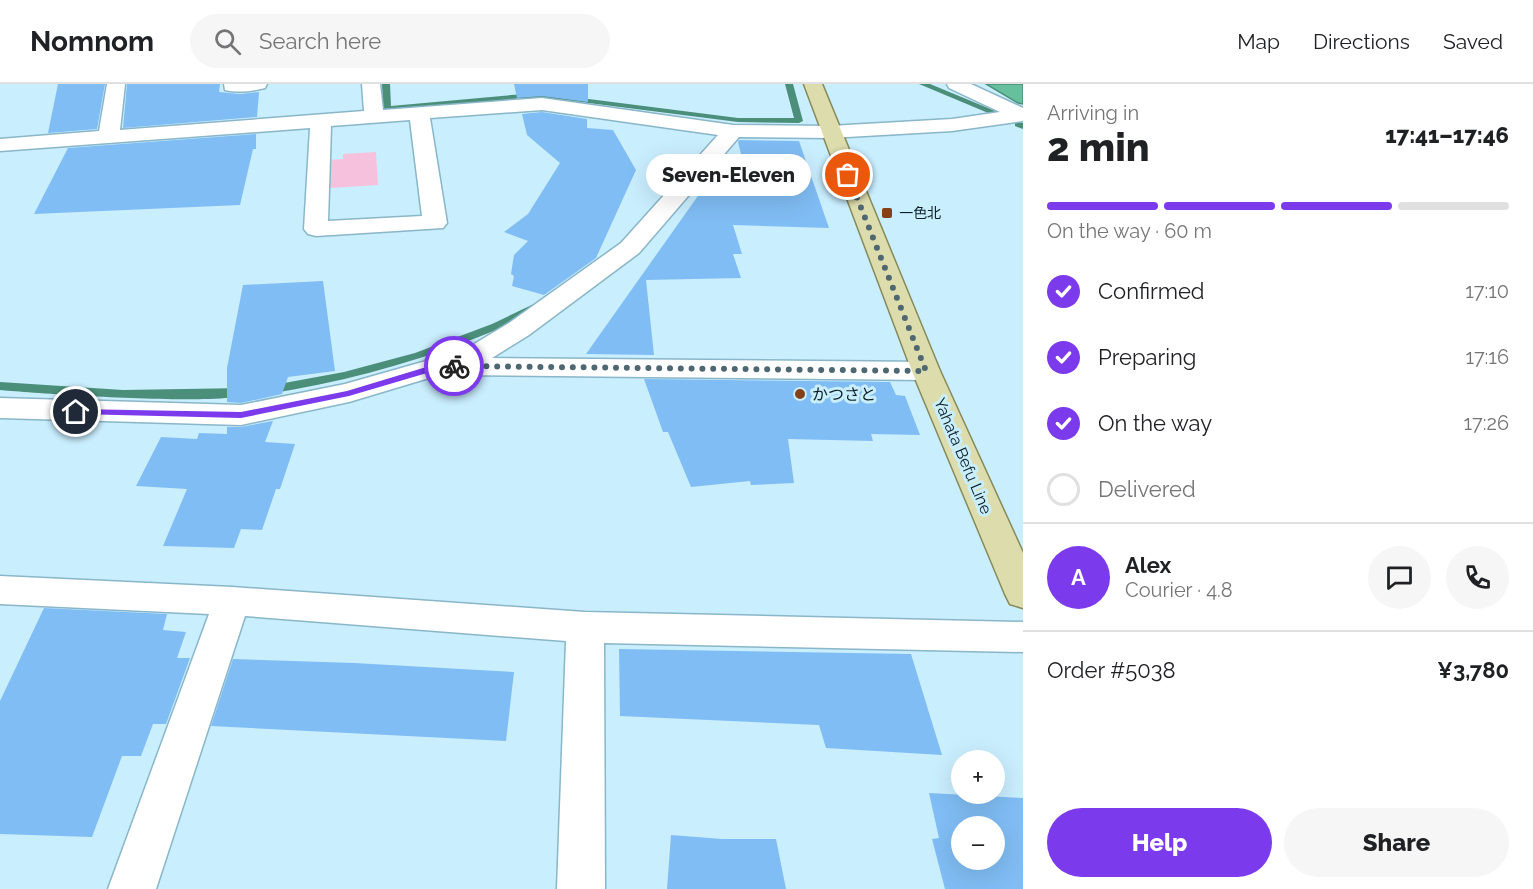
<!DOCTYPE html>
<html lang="en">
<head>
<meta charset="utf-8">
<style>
  :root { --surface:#fff; --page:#f6f6f6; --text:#202124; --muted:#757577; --line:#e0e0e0; --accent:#7c3aed }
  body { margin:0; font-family:Raleway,"Noto Sans JP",sans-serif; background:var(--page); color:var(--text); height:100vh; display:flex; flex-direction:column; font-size:22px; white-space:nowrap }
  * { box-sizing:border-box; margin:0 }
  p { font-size:20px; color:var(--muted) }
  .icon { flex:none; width:33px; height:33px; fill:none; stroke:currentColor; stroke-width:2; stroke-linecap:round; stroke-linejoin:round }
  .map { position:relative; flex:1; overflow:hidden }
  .panel { display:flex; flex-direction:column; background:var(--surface); width:510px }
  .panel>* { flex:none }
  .controls { position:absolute; left:951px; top:666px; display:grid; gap:12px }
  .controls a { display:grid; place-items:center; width:54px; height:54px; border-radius:50%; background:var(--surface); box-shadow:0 6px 24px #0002; font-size:30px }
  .pin { position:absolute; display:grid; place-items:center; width:51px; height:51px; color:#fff; margin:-26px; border:3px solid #fff; border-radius:50%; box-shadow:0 2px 6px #0007 }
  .courier { position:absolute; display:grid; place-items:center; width:60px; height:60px; margin:-30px; border:4px solid #7c3aed; border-radius:50%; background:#fff; color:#222; box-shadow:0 2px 8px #0007 }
  .bubble { position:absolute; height:42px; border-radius:21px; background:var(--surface); box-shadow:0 6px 24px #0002; font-size:20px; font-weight:800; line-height:42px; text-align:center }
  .overview em { font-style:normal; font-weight:800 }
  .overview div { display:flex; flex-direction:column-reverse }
  .overview { display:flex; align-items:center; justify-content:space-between; height:102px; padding:0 24px }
  h1 { font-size:39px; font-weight:800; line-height:45px }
  .bar { display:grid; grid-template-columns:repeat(4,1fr); gap:9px 6px; align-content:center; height:72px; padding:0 24px }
  .bar i { height:8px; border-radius:4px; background:var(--line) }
  .bar .current { background:var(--accent) }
  .bar p { grid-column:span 4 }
  .line { display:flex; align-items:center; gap:15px; padding:0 24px; border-top:2px solid var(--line) }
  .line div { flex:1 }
  .round { display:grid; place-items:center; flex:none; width:63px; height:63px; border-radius:32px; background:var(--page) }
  ol { padding:0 24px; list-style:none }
  li { display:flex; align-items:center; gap:18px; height:66px }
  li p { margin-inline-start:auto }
  li .icon { padding:6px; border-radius:50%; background:var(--accent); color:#fff; stroke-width:4 }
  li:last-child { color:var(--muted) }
  li i { width:33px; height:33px; border:3px solid var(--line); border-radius:50% }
  .button { display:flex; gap:12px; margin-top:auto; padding:12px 24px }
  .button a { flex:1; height:69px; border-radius:36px; background:var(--accent); color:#fff; font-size:24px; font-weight:800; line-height:69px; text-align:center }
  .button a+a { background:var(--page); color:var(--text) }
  header { display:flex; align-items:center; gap:36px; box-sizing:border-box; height:84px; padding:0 30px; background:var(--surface); border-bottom:2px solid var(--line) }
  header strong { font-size:28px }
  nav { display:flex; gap:33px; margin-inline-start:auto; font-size:21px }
  .search { width:420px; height:54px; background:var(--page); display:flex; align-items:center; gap:15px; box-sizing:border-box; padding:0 21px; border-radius:33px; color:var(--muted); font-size:22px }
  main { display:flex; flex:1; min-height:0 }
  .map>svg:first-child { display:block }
</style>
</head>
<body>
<header>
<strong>Nomnom</strong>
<div class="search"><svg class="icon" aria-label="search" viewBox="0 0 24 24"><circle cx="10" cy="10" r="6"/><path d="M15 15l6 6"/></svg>Search here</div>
<nav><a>Map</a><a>Directions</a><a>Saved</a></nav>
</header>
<main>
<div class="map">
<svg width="1023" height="805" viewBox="0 0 1023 805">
  <rect width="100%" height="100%" fill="#c9eefe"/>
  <polygon fill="#f6c1dc" points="376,68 378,101 330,104 330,76 343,75 343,70"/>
  <polygon fill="#66c09e" stroke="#4b8f7a" stroke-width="1.5" points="986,0 1023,0 1023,20 1018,19"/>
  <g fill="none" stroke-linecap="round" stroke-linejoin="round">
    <g fill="#4b8f7a" fill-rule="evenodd">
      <polygon points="382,0 390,0 391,22 523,10 565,12 738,34 794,34 785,0 793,0 803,37 799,39 738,38 565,16 523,14 363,29 363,25 383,23"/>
      <polygon points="919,0 930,0 1000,29 993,31"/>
      <polygon points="1015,38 1023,39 1023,45 1015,42"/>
      <path d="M540,217l4,1v4c-24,15 -50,25 -76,35 -65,25 -131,42 -200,53l-6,-4 6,-4 76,-14 71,-19 77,-29z"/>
      <path d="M0,298l123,8 123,-2 6,4c-16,16 -219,1 -252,-2z"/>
    </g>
  </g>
  <g fill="#80bdf4" fill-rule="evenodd">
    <polygon points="58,0 105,0 97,45 48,49"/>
    <polygon points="127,0 220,0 219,8 240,10 259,8 257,33 123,44"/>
    <polygon points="514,0 588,0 588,18 542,12 517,14"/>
    <polygon points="542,28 587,35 587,44 613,46 636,86 596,174 544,211 512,202 514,192 511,190 514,171 528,157 504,148 528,130 560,79 527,51 522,30"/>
    <polygon points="256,50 256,65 253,65 240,121 34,130 68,64"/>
    <polygon points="739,56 799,57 829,144 733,141 742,170 733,170 741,194 646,196 654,271 586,270 717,85 721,102 749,102 738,58"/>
    <polygon points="323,197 335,287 288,293 282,310 241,319 227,318 227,284 243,201"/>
    <polygon points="644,295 890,298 896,311 905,312 920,351 871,350 873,357 788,355 794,399 751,401 750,397 691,403 668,348 663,348"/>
    <polygon points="273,337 265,358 295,360 280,405 276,405 262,446 241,445 234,464 163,462 187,405 136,402 161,353 197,355 199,349 227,350 227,343 241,343"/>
    <polygon points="44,524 167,530 163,546 186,548 177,574 190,574 166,640 153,640 141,672 122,672 92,753 0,750 0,617"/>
    <polygon points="619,565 911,570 942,671 826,664 819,641 620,632"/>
    <polygon points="233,575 354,579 514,588 506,657 211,642"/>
    <path d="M929,709l94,5v91h-78l-13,-50 7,-1zM962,742h32v34h-32z"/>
    <polygon points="671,751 722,755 776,755 786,805 667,805"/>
  </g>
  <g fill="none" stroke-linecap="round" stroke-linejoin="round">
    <g stroke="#89b6c9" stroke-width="3">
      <g id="minor">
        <path d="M107,0h18l-5,46 244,-19 -2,-27h18l3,26 159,-12 191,27 97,1 122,-7 48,-7 -51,-24 -2,-4h24l52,24v13l-71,10 -122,7 -91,-1 -100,116 -110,82 -37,23 434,4 10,3 4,6 -4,6 -10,3 -468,-5 -29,3 -80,24 -108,23 -241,-7v-20l241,7 104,-21 81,-23 25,-3 58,-35 112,-80 97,-108 -176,-25 -112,8 17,105 -4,5 -127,8 -8,-2 -4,-5 6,-101 -310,23v-12l99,-8zM410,36l12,96 -94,5 3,-95z"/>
        <path d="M224,0h43l-2,4c-12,3 -28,5 -40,2z"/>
        <polygon points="0,492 232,503 585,528 1023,538 1023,568 604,559 605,805 557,805 566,557 245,532 156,805 108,805 209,530 0,520"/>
      </g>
    </g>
    <g stroke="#868a5a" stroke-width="3">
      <polygon id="major" points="804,0 822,0 940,287 1023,469 1023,524 1010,520 1005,510 912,287"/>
    </g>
    <use href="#minor" fill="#fff" fill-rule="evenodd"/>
    <use href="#major" fill="#dddcad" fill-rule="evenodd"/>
  </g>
  <polygon fill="#7c3aed" points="454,280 458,282 457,284 427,289 349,312 241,334 76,330 71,328 76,325 241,328 347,307 423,284"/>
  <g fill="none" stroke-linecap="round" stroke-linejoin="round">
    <polyline stroke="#4e6771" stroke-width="6" stroke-dasharray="0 10.8" points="454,282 926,287 848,91"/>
  </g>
  <g fill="#864019" stroke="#c9eefe" stroke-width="2">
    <rect x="881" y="123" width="12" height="12" rx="3"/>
    <circle cx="800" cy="310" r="6"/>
  </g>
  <g text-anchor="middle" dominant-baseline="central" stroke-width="6" stroke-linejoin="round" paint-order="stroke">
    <g font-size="14" fill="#0c1e25" stroke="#c9eefe" text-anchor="start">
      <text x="899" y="129">一色北</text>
    </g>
    <g font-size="16" fill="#0c1e25" stroke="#c9eefe" text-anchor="start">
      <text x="812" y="310">かつさと</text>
    </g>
    <g font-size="16" fill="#0c1e25" stroke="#c9eefe">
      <text transform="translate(963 372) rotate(67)">Yahata Befu Line</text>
    </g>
  </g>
</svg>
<div class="controls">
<a>+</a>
<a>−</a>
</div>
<div class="pin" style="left:848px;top:91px;background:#ea580c"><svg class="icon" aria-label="bag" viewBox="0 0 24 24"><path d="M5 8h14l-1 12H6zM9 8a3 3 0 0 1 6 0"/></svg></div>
<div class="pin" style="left:76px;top:328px;background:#1f2937"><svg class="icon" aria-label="home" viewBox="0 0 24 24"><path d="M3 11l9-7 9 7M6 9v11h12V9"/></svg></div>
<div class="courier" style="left:454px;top:282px"><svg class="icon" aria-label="bike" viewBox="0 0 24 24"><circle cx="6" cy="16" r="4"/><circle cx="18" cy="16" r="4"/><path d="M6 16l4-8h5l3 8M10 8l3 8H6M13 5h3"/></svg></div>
<div class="bubble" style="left:646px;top:70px;width:165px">Seven-Eleven</div>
</div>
<section class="panel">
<div class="overview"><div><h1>2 min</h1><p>Arriving in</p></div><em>17:41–17:46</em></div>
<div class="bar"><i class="current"></i><i class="current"></i><i class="current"></i><i></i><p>On the way · 60 m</p></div>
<ol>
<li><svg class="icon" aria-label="check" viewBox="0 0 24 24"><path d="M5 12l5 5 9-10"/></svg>Confirmed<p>17:10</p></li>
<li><svg class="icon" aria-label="check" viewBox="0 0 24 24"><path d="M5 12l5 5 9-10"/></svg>Preparing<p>17:16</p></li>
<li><svg class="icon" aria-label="check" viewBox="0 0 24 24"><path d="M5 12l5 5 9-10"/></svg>On the way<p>17:26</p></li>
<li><i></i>Delivered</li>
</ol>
<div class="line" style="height:108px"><b class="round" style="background:var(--accent);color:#fff">A</b><div><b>Alex</b><p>Courier · 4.8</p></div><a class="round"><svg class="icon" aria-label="chat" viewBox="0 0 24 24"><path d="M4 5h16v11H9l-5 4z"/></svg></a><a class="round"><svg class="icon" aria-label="phone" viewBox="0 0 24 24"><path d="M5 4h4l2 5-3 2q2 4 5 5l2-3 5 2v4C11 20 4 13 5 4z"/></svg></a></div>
<div class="line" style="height:78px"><div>Order #5038</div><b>¥3,780</b></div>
<div class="button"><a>Help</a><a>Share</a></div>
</section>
</main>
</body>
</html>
